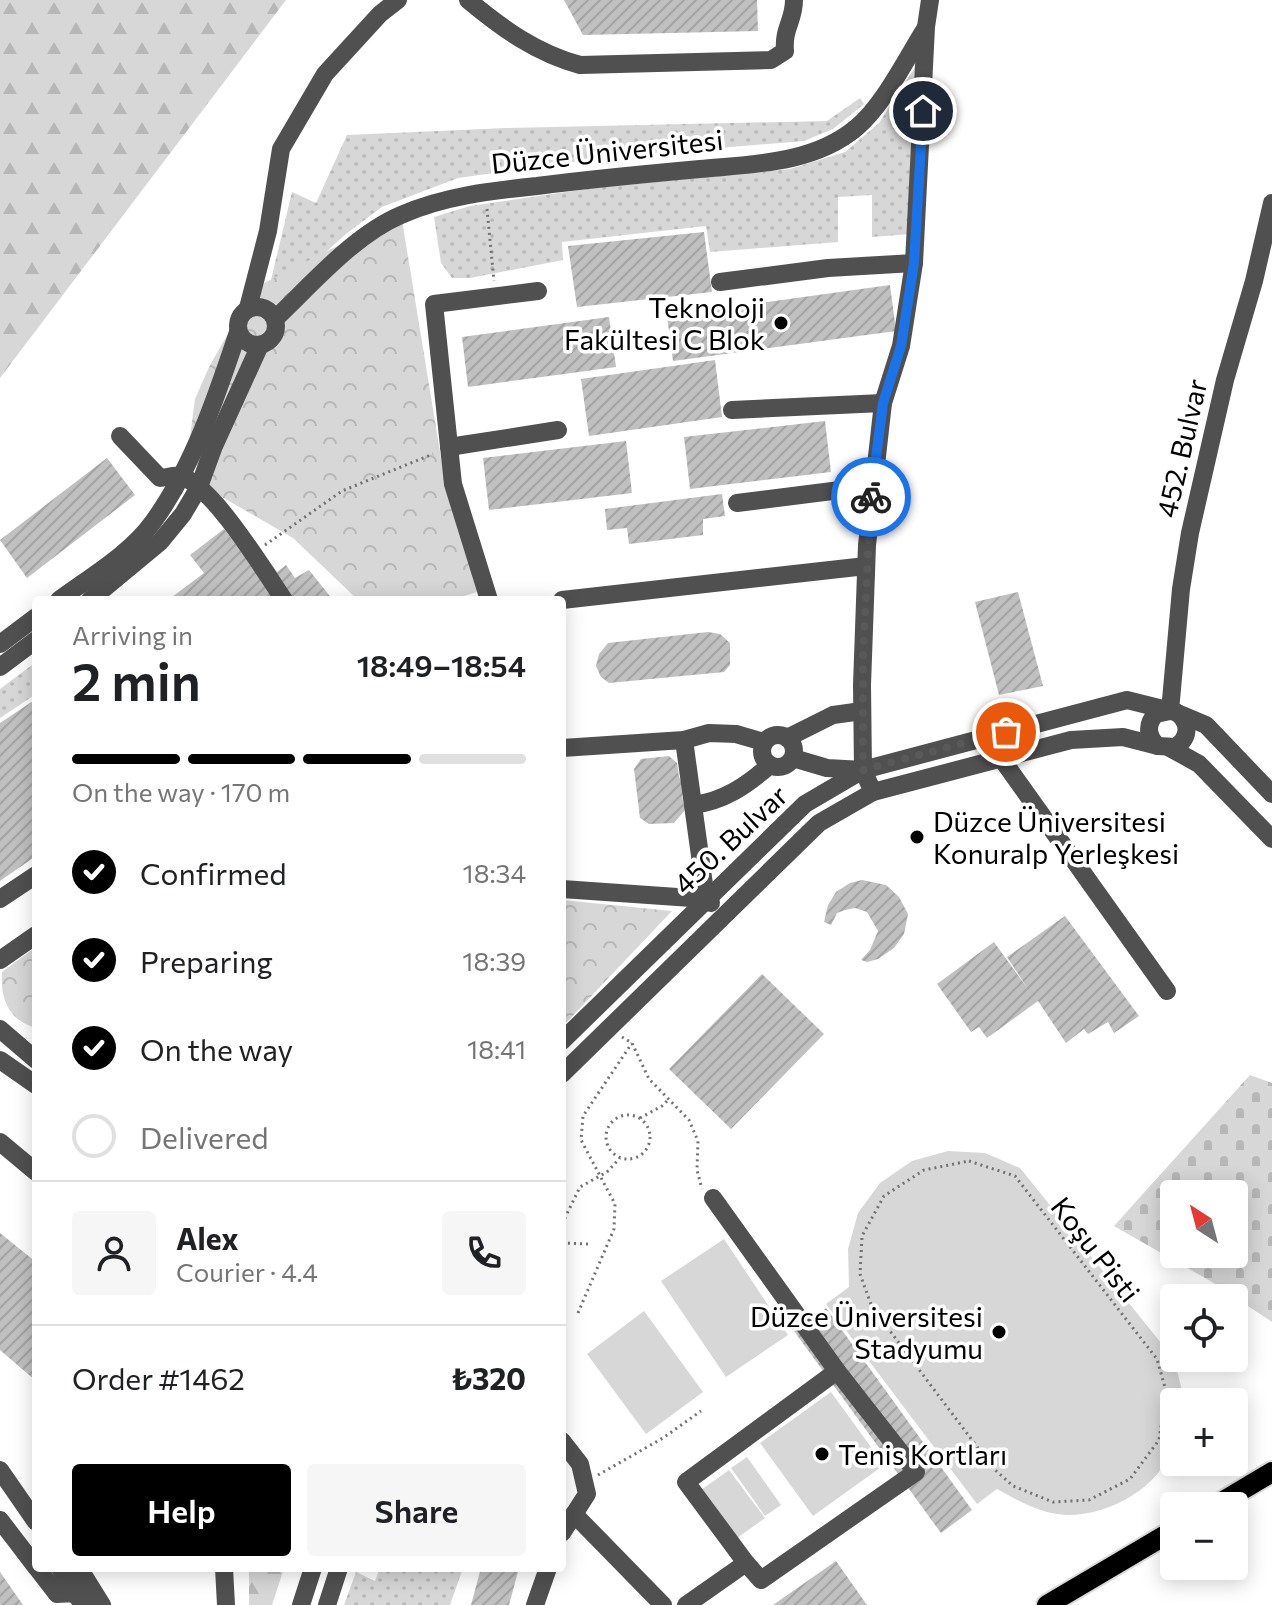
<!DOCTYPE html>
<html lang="en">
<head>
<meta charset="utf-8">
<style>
  :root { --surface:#fff; --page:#f6f6f6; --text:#202124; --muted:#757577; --line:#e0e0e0; --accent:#000 }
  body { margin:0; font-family:Commissioner,sans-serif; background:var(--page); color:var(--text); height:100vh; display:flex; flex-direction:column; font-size:30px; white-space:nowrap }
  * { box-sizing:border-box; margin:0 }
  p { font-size:26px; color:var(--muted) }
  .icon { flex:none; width:44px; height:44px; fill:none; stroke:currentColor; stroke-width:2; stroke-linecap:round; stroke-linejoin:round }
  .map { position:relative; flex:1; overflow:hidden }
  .side { position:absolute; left:32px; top:596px; width:534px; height:976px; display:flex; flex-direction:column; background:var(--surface); border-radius:8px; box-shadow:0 4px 20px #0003 }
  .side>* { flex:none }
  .needle { width:52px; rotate:324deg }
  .buttons { position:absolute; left:1160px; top:1180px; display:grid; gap:16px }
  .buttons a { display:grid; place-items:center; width:88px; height:88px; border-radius:8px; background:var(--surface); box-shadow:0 4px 20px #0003; font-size:40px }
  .pin { position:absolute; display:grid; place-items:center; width:68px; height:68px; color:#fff; margin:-34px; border:4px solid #fff; border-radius:50%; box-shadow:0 2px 8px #0007 }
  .courier { position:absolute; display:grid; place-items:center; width:80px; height:80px; margin:-40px; border:6px solid #1a73e8; border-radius:50%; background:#fff; color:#222; box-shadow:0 2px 10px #0007 }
  .summary em { font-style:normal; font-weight:600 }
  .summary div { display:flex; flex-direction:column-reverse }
  .summary { display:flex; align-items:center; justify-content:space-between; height:136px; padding:0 40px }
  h1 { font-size:52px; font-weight:600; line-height:60px }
  .bar { display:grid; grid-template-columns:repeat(4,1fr); gap:12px 8px; align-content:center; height:96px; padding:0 40px }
  .bar i { height:10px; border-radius:6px; background:var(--line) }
  .bar .on { background:var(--accent) }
  .bar p { grid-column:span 4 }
  .line { display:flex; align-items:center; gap:20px; padding:0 40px; border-top:2px solid var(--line) }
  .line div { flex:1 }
  .round { display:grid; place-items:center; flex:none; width:84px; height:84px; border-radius:8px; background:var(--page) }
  ol { padding:0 40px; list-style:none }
  li { display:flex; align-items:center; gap:24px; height:88px }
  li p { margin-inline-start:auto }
  li .icon { padding:8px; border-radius:50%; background:var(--accent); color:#fff; stroke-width:4 }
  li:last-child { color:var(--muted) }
  li i { width:44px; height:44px; border:4px solid var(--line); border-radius:50% }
  .primary-button { display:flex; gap:16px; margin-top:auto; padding:16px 40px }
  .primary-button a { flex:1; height:92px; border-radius:8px; background:var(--accent); color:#fff; font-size:32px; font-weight:600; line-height:92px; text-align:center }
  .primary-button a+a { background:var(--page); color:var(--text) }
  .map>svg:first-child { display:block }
</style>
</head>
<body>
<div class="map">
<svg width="1272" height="1605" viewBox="0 0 1272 1605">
  <defs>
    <pattern id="grass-dots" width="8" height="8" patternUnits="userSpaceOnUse" patternTransform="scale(2)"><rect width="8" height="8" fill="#d7d7d7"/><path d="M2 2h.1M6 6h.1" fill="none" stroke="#b7b7b7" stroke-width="1.8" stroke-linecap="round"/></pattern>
    <pattern id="forest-firs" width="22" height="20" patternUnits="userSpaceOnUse" patternTransform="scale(2)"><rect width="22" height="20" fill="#d7d7d7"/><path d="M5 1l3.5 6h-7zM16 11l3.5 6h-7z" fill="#b7b7b7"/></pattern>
    <pattern id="cemetery-stones" width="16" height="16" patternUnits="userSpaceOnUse" patternTransform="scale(2)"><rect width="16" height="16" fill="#d7d7d7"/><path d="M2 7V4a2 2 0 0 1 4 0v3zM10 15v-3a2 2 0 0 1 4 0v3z" fill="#b7b7b7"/></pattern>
    <pattern id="park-crowns" width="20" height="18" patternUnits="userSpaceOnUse" patternTransform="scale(2)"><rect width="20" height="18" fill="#d7d7d7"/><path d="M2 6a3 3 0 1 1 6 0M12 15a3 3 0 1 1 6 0" fill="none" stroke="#b7b7b7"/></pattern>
    <pattern id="building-hatch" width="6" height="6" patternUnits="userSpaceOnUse" patternTransform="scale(2)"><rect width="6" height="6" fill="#c0c0c0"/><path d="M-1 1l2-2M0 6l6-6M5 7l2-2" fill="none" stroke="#a3a3a3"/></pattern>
  </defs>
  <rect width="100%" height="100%" fill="#fff"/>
  <g fill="url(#grass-dots)">
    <polygon points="919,61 911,234 872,237 872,195 838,197 838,242 710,252 706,226 562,242 563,260 470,278 452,278 441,263 434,217 470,206 593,188 790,169 845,152 879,123"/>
    <polygon points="860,98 864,104 833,129 804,141 609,157 458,178 382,207 346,234 317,260 270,284 292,192 316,203 347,135 506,128 827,121"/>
    <polygon points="36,662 36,694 0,718 0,689"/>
    <polygon points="380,1568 463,1568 450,1605 344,1605 356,1572 375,1581"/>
  </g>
  <g fill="url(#forest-firs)">
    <polygon points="0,0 286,0 0,378"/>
    <polygon points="249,1568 284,1568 272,1605 249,1605"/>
  </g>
  <path fill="url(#cemetery-stones)" fill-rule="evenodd" d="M1250,1075l22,8v239l-60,-40 -98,-56zM1174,1194h60v60h-60z"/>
  <g fill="url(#park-crowns)">
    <polygon points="401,214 443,470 477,592 451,600 358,600 293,538 203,486 190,437 195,399 209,367 254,288"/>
    <polygon points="562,900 672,911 562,1027"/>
    <path d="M36,947v81c-27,-8 -36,-28 -34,-56z"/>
  </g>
  <g fill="#d7d7d7">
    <path d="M948,1151l37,2 35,15 154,191 10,39 -1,4h-9c0,13 3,31 -1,43 -12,43 -65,71 -107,70 -26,-1 -47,-14 -69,-26l-20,15 -151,-200 23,-17 -1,-38 10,-36 22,-30 32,-22z"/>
    <polygon points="724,1239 788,1335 726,1377 661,1281"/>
    <polygon points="644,1311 703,1392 646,1434 587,1354"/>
    <polygon points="831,1392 884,1465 813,1516 760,1443"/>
    <polygon points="747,1457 781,1505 765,1516 731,1468"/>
    <polygon points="729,1470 765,1518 733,1541 697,1493"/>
  </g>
  <g fill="url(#building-hatch)">
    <polygon points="564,0 757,0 758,31 583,35"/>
    <polygon points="704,232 712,292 577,307 568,246"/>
    <polygon points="890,285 896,331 673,361 667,316"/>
    <polygon points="609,317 616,367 468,387 462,337"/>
    <polygon points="715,360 722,417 589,436 581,379"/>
    <polygon points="825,421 831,472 690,489 684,437"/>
    <polygon points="626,441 632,493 489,510 483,458"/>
    <polygon points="107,458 135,495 27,578 0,540"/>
    <polygon points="722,494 725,516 703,519 703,535 629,544 627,528 607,530 605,509"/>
    <polygon points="224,529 242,552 255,543 277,572 286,565 295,578 309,570 333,600 168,600 204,573 190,555"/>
    <polygon points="1018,592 1043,686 999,695 975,602"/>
    <polygon points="708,632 720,634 730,643 730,665 724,672 609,683 601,677 596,666 599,654 608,643"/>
    <polygon points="36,699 36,856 0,881 0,723"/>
    <polygon points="669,756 677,763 679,777 685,787 682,796 685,810 674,823 649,824 640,818 634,769 641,759"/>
    <polygon points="862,880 886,885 899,897 908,914 904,934 894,948 878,959 867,962 861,960 870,950 878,931 867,912 855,908 845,910 837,913 831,925 824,922 828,905 836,892 850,883"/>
    <polygon points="1065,916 1139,1016 1114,1033 1108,1022 1088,1034 1084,1029 1066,1043 1038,1001 987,1038 979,1027 971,1032 937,984 994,942 1028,989 1007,957"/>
    <polygon points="762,974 824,1034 731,1129 669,1069"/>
    <polygon points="0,1233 36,1262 36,1381 0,1350"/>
    <polygon points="826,1308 972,1510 941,1533 794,1331"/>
    <polygon points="836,1561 867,1605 773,1605"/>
    <polygon points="481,1568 519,1568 509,1605 471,1605"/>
    <polygon points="0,1572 23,1605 0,1605"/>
  </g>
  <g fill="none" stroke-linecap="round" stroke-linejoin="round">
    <g stroke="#dbdbdb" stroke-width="24">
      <g id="major">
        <polyline points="1215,1506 1272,1472"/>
        <polyline points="1047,1605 1174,1530"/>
      </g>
    </g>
    <g stroke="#727272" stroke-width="3" stroke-dasharray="2 4" stroke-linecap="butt">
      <polyline points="487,209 494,281"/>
      <polyline points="265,545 342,491 433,454"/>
      <polyline points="622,1037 632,1043 649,1079 689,1120 698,1141 697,1170 702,1189"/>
      <circle cx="628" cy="1137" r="22"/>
      <polyline points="640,1118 662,1106 669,1099"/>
      <polygon points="969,1161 1015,1176 1157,1359 1166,1391 1159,1440 1130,1479 1089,1500 1053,1502 1013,1486 993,1468 872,1307 860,1274 862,1236 884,1196 924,1170"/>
      <polyline points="562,1224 580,1187 607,1172 620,1158"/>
      <polyline points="562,1243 588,1244"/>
      <polyline points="578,1313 614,1229 615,1204 581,1140 583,1116 632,1043"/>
      <polyline points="598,1475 663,1438 701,1411"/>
    </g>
    <g stroke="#505050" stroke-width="18">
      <path d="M468,0c35,29 68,53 112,65l191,-5 14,-9c-2,-23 9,-30 9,-51"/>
      <polyline points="720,282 828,268 914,263"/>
      <circle cx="257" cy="326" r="19"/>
      <polyline points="248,308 268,231 281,149 325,74 380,14 398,0"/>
      <path d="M275,319c37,-35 79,-84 126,-104 43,-19 89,-24 136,-29 54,-7 108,-12 163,-17 52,-5 113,-5 156,-41 27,-22 50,-69 69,-99"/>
      <polyline points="732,410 883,403"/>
      <path d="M120,436l40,42c5,0 13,-3 19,-2 31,5 86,96 105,124"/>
      <polyline points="449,447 558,430"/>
      <polyline points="737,503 872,486"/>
      <path d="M59,600c31,-23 71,-46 94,-78 40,-55 64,-127 85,-190"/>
      <polyline points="90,600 160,542 183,514 199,487 214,446 260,345"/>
      <polyline points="489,600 453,484 434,304 538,291"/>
      <polyline points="562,600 866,566"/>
      <polyline points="0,644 36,617"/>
      <polyline points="0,667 36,640"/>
      <path d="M1176,712c14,10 14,25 0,35l-18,-1c-11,-9 -12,-22 -2,-32l14,-3 11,-122 9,-56 35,-153 29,-99 18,-78"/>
      <circle cx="778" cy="751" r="16"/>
      <polyline points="787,738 833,715 862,711"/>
      <polyline points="684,740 706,899"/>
      <polyline points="562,748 684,740 709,733 736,734 764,742"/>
      <polyline points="1170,748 1199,764 1272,839"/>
      <polyline points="793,758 827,768 863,770"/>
      <polyline points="1001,758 1167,991"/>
      <polyline points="873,792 863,770 862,685 867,545 883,403 901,346 914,263 926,27 930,0"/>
      <path d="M693,805c31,-4 53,-19 77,-40"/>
      <polyline points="562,889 706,899 711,903"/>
      <polyline points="0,899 36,875"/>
      <polyline points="0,960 36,935"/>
      <polyline points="0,1029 36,1060"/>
      <polyline points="562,1041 805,804 863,770 1127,700 1175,712 1206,725 1272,794"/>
      <polyline points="0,1060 36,1085"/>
      <polyline points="562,1074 819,823 873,792 1071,740 1123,737 1158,746"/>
      <polyline points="0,1142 36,1172"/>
      <polyline points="562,1441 580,1464 587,1494 562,1533"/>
      <polyline points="0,1470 36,1522"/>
      <polyline points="574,1514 663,1605"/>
      <polyline points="0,1520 36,1567"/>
      <polyline points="746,1563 686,1482 837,1371"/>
      <polyline points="37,1568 57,1594 74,1593 84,1605"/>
      <polyline points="60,1568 74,1593"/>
      <polyline points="79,1568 102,1605"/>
      <polyline points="224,1568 226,1605"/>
      <polyline points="301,1605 313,1568"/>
      <polyline points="327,1605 339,1568"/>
      <polyline points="535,1605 548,1568"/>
      <polyline points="686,1605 746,1563 761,1580 916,1472 837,1371 713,1198"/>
    </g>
    <use href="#major" stroke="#000" stroke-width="20"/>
  </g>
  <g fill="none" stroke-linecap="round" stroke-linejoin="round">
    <polyline stroke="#595959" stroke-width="8" stroke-dasharray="0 14.4" points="871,497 863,655 863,770 1006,732"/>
    <polyline stroke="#1a73e8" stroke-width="10" points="871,497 883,403 901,346 914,263 923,111"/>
  </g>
  <g fill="#000" stroke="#fff" stroke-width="3">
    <circle cx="781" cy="323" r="8"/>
    <circle cx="917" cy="837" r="8"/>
    <circle cx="999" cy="1332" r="8"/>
    <circle cx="822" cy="1454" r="8"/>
  </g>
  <g text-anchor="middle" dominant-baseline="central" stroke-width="7" stroke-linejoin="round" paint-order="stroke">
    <g font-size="28" fill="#000" stroke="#fff">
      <text transform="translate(607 151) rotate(-6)">Düzce Üniversitesi</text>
      <text transform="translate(1181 448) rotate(-77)">452. Bulvar</text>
      <text transform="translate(730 839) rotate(-43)">450. Bulvar</text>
      <text transform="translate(1096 1249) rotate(52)">Koşu Pisti</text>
    </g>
    <g font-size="28" fill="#000" stroke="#fff" text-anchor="end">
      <text x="765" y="307">Teknoloji<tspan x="765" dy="32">Fakültesi C Blok</tspan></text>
      <text x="933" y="821" text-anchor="start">Düzce Üniversitesi<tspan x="933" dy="32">Konuralp Yerleşkesi</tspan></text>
      <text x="983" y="1316">Düzce Üniversitesi<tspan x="983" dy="32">Stadyumu</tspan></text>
      <text x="838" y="1454" text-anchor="start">Tenis Kortları</text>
    </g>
  </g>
</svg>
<div class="buttons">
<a><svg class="needle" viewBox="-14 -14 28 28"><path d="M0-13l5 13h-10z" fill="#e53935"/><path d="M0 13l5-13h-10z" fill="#757577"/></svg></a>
<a><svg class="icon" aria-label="locate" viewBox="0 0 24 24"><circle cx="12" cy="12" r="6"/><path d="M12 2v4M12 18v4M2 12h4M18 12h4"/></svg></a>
<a>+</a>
<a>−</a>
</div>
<div class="pin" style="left:1006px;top:732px;background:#ea580c"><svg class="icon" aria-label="bag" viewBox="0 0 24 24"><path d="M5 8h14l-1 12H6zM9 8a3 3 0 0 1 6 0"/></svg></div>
<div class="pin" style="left:923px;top:111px;background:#1f2937"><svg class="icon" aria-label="home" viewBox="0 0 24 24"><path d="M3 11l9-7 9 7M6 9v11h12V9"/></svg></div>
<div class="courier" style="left:871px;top:497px"><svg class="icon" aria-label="bike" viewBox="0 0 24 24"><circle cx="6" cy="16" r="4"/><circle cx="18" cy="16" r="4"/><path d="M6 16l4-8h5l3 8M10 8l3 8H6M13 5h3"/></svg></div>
<section class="side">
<div class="summary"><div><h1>2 min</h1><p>Arriving in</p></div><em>18:49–18:54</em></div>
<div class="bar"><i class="on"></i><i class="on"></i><i class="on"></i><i></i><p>On the way · 170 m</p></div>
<ol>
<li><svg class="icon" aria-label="check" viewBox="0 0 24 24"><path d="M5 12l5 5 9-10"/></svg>Confirmed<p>18:34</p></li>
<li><svg class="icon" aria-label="check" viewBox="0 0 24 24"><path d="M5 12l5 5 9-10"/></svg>Preparing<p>18:39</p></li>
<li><svg class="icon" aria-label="check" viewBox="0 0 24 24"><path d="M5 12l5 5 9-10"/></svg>On the way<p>18:41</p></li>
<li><i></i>Delivered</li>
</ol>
<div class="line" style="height:144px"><a class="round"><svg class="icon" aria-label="person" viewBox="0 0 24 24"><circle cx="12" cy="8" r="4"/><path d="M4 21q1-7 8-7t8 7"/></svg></a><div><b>Alex</b><p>Courier · 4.4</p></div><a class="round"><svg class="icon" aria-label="phone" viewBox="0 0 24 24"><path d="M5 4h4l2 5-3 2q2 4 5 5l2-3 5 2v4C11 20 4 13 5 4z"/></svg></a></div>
<div class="line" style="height:104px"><div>Order #1462</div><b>₺320</b></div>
<div class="primary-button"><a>Help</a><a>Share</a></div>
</section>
</div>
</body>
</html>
